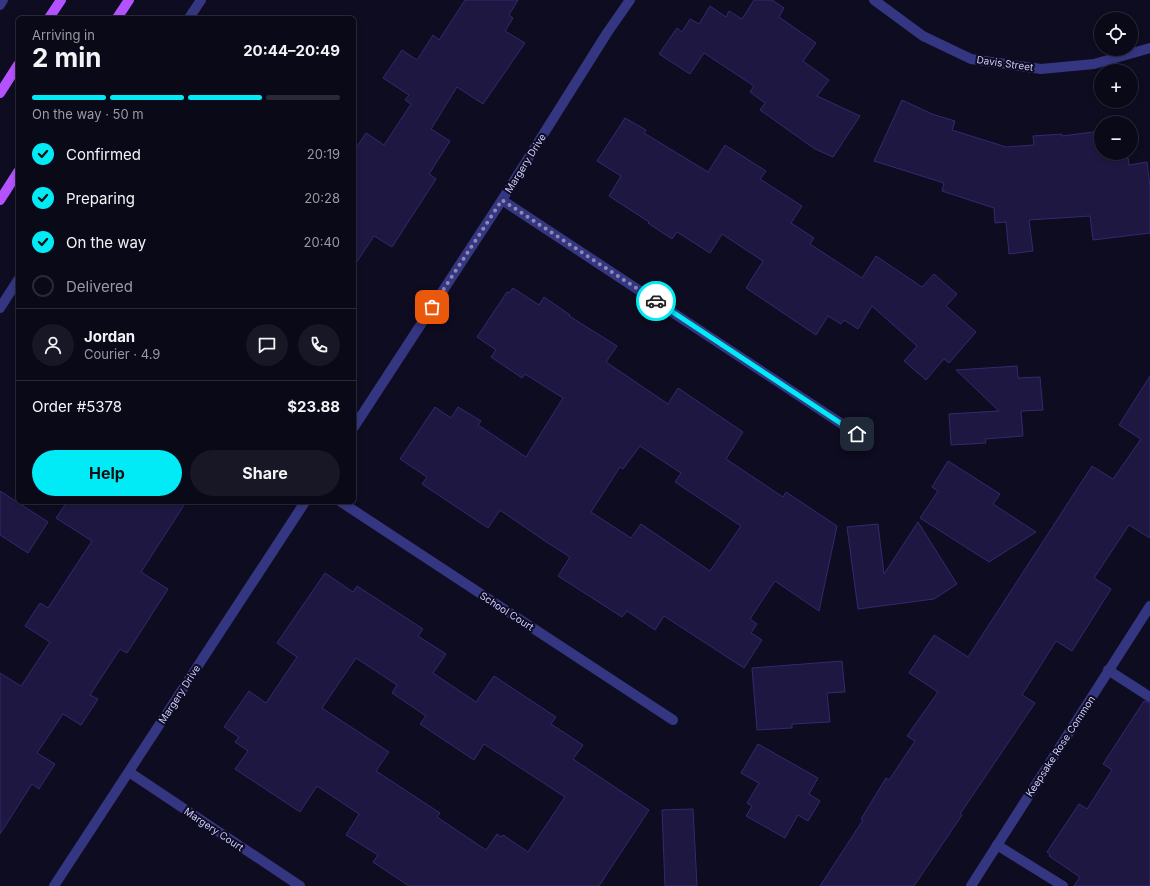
<!DOCTYPE html>
<html lang="en">
<head>
<meta charset="utf-8">
<style>
  :root { --surface:#0a0918; --page:#181725; --text:#f1f3f6; --muted:#999aa2; --line:#2a2a37; --accent:#00ebf6 }
  body { margin:0; font-family:Inter,sans-serif; background:var(--page); color:var(--text); height:100vh; display:flex; flex-direction:column; font-size:15px; white-space:nowrap }
  * { box-sizing:border-box; margin:0 }
  p { font-size:13px; color:var(--muted) }
  .icon { flex:none; width:22px; height:22px; fill:none; stroke:currentColor; stroke-width:2; stroke-linecap:round; stroke-linejoin:round }
  .map { position:relative; flex:1; overflow:hidden }
  .sheet { position:absolute; left:16px; top:16px; width:340px; height:488px; display:flex; flex-direction:column; background:var(--surface); border-radius:6px; box-shadow:0 2px 6px #0003,0 0 0 1px var(--line) }
  .sheet>* { flex:none }
  .tools { position:absolute; left:1094px; top:12px; display:grid; gap:8px }
  .tools a { display:grid; place-items:center; width:44px; height:44px; border-radius:50%; background:var(--surface); box-shadow:0 2px 6px #0003,0 0 0 1px var(--line); font-size:20px }
  .pin { position:absolute; display:grid; place-items:center; width:34px; height:34px; color:#fff; margin:-17px; border-radius:8px; box-shadow:0 2px 6px #0006 }
  .courier { position:absolute; display:grid; place-items:center; width:40px; height:40px; margin:-20px; border:3px solid #00ebf6; border-radius:50%; background:#fff; color:#222; box-shadow:0 1px 5px #0007 }
  .headline em { font-style:normal; font-weight:700 }
  .headline div { display:flex; flex-direction:column-reverse }
  .headline { display:flex; align-items:center; justify-content:space-between; height:68px; padding:0 16px }
  h1 { font-size:26px; font-weight:700; line-height:30px }
  .bar { display:grid; grid-template-columns:repeat(4,1fr); gap:6px 4px; align-content:center; height:48px; padding:0 16px }
  .bar i { height:5px; border-radius:3px; background:var(--line) }
  .bar .selected { background:var(--accent) }
  .bar p { grid-column:span 4 }
  .line { display:flex; align-items:center; gap:10px; padding:0 16px; border-top:1px solid var(--line) }
  .line div { flex:1 }
  .round { display:grid; place-items:center; flex:none; width:42px; height:42px; border-radius:21px; background:var(--page) }
  ol { padding:0 16px; list-style:none }
  li { display:flex; align-items:center; gap:12px; height:44px }
  li p { margin-inline-start:auto }
  li .icon { padding:4px; border-radius:50%; background:var(--accent); color:#111; stroke-width:4 }
  li:last-child { color:var(--muted) }
  li i { width:22px; height:22px; border:2px solid var(--line); border-radius:50% }
  .button { display:flex; gap:8px; margin-top:auto; padding:8px 16px }
  .button a { flex:1; height:46px; border-radius:24px; background:var(--accent); color:#111; font-size:16px; font-weight:700; line-height:46px; text-align:center }
  .button a+a { background:var(--page); color:var(--text) }
  .map>svg:first-child { display:block }
</style>
</head>
<body>
<div class="map">
<svg width="1150" height="886" viewBox="0 0 1150 886">
  <rect width="100%" height="100%" fill="#0e0c20"/>
  <g fill="#1e1742" stroke="#33296f" fill-rule="evenodd">
    <polygon points="465,0 518,0 509,15 513,18 505,31 525,43 483,104 457,87 431,129 450,141 429,174 436,179 392,247 374,236 354,266 354,151 366,133 384,145 411,104 405,100 409,95 383,78 402,50 417,60 433,35 439,40"/>
    <polygon points="754,0 772,0 784,8 779,17 816,43 803,61 829,80 817,96 860,116 833,157 815,149 760,110 765,103 750,92 754,86 704,53 690,74 659,54 677,28 682,32 690,19 699,24 710,6 726,17 729,11 742,19"/>
    <polygon points="902,100 932,114 955,121 952,130 1006,147 1034,145 1033,136 1062,134 1062,136 1101,131 1101,153 1112,153 1113,160 1128,158 1129,165 1147,162 1150,186 1150,233 1093,240 1090,216 1029,220 1033,251 1009,254 1006,222 995,223 994,208 942,191 944,183 874,161"/>
    <polygon points="625,118 646,130 644,133 708,172 725,145 766,171 760,179 802,206 791,223 814,238 810,244 862,278 876,256 922,287 934,274 957,294 946,306 976,332 949,363 944,359 926,380 904,361 917,346 872,306 858,329 844,320 841,324 828,316 816,335 746,288 763,261 722,234 710,253 677,232 672,239 648,223 649,222 609,196 621,176 597,161"/>
    <path d="M513,288l26,17 5,-8 26,18 -1,1 48,30 -11,16 62,42 10,-16 65,44 -17,27 57,38 3,-5 51,34 -18,85 -44,-30 -25,38 7,5 -6,9 11,7 -18,28 -80,-52 -9,14 -28,-19 -5,6 -64,-41 12,-19 -25,-16 -45,-31 -12,18 -66,-44 5,-7 -27,-18 35,-52 16,11 7,-11 23,14 -3,4 48,32 37,-59 -38,-24 -3,4 -31,-21 5,-7 -19,-13 30,-45 2,1zM640,446l41,27 -6,9 66,44 -31,45 -69,-47 -10,14 -40,-26 29,-45 3,2z"/>
    <polygon points="1017,366 1018,378 1040,377 1043,410 1021,411 1023,436 985,439 986,443 951,445 949,414 999,411 956,370"/>
    <polygon points="1150,376 1150,538 1129,525 1094,578 1111,589 1072,651 1056,641 1022,695 1035,703 960,814 962,815 914,886 820,886 863,820 861,819 886,778 889,780 915,741 907,736 938,692 909,673 934,635 968,657 1092,466 1113,479 1141,439 1119,425"/>
    <polygon points="948,461 1000,494 993,504 1036,532 989,562 920,518 938,491 932,487"/>
    <polygon points="0,491 48,522 28,553 0,535"/>
    <polygon points="67,502 186,502 141,572 168,589 127,653 120,649 90,695 98,699 81,725 63,714 37,753 55,764 39,789 32,784 0,834 0,673 21,686 50,642 25,626 40,603 48,608 92,541 56,518"/>
    <polygon points="918,522 957,584 934,599 858,609 847,527 878,524 884,574"/>
    <path d="M325,573l28,19 4,-6 66,43 -5,7 28,18 -13,19 43,29 18,-26 62,41 -5,7 32,21 -10,14 76,51 -50,76h-190l-36,-24 5,-7 -32,-20 13,-21 -42,-28 -17,26 -65,-43 13,-18 -13,-9 4,-5 -15,-10 25,-36 17,12 31,-46 -20,-14zM356,658l41,27 -5,8 34,23 -6,8 54,36 10,-16 81,53 -37,55 -25,-17 -2,2 -4,-3 -11,16 -49,-33 3,-4 -64,-42 13,-19 -67,-44z"/>
    <polygon points="842,661 845,692 827,693 830,722 792,724 792,728 757,730 752,668"/>
    <polygon points="1144,701 1150,703 1150,886 1074,886 1080,877 1049,856 1050,854 1047,852 1079,804 1087,809 1112,770 1103,764"/>
    <polygon points="758,744 818,778 809,794 820,801 808,821 798,815 785,838 746,816 752,806 747,803 759,783 741,773"/>
    <polygon points="693,809 697,886 665,886 662,810"/>
  </g>
  <g fill="none" stroke-linecap="round" stroke-linejoin="round">
    <g stroke="#353681" stroke-width="10">
      <polyline points="874,0 923,36 971,59 1041,69 1094,64 1150,48"/>
      <polyline points="0,5 3,0"/>
      <polyline points="189,18 201,0"/>
      <polyline points="502,200 857,434"/>
      <polyline points="0,308 18,280"/>
      <polyline points="354,427 502,200 607,33 630,0"/>
      <polyline points="341,502 673,720"/>
      <polyline points="1108,670 1150,697"/>
      <polyline points="129,772 300,886"/>
      <polyline points="997,845 1063,886"/>
      <polyline points="54,886 305,502"/>
      <polyline points="971,886 1150,606"/>
    </g>
    <g stroke="#b552ff" stroke-width="10">
      <polyline points="49,18 61,0"/>
      <polyline points="117,18 129,0"/>
      <polyline points="0,93 18,65"/>
      <polyline points="0,200 18,172"/>
    </g>
  </g>
  <g fill="none" stroke-linecap="round" stroke-linejoin="round">
    <polyline stroke="#8b88b1" stroke-width="4" stroke-dasharray="0 7.2" points="432,307 502,200 656,301"/>
    <polyline stroke="#00ebf6" stroke-width="5" points="656,301 857,434"/>
  </g>
  <g text-anchor="middle" dominant-baseline="central" stroke-width="4" stroke-linejoin="round" paint-order="stroke">
    <g font-size="10" fill="#cecbff" stroke="#0e0c20">
      <text transform="translate(1005 63) rotate(8)">Davis Street</text>
      <text transform="translate(525 163) rotate(-58)">Margery Drive</text>
      <text transform="translate(507 611) rotate(33)">School Court</text>
      <text transform="translate(179 694) rotate(-57)">Margery Drive</text>
      <text transform="translate(1060 746) rotate(-57)">Keepsake Rose Common</text>
      <text transform="translate(214 829) rotate(34)">Margery Court</text>
    </g>
  </g>
</svg>
<div class="tools">
<a><svg class="icon" aria-label="locate" viewBox="0 0 24 24"><circle cx="12" cy="12" r="6"/><path d="M12 2v4M12 18v4M2 12h4M18 12h4"/></svg></a>
<a>+</a>
<a>−</a>
</div>
<div class="pin" style="left:432px;top:307px;background:#ea580c"><svg class="icon" aria-label="bag" viewBox="0 0 24 24"><path d="M5 8h14l-1 12H6zM9 8a3 3 0 0 1 6 0"/></svg></div>
<div class="pin" style="left:857px;top:434px;background:#1f2937"><svg class="icon" aria-label="home" viewBox="0 0 24 24"><path d="M3 11l9-7 9 7M6 9v11h12V9"/></svg></div>
<div class="courier" style="left:656px;top:301px"><svg class="icon" aria-label="car" viewBox="0 0 24 24"><path d="M5 17H2v-5l4-1 3-4h7l3 4 3 1v5h-3M9 17h6M6 11h13"/><circle cx="7" cy="17" r="2"/><circle cx="17" cy="17" r="2"/></svg></div>
<section class="sheet">
<div class="headline"><div><h1>2 min</h1><p>Arriving in</p></div><em>20:44–20:49</em></div>
<div class="bar"><i class="selected"></i><i class="selected"></i><i class="selected"></i><i></i><p>On the way · 50 m</p></div>
<ol>
<li><svg class="icon" aria-label="check" viewBox="0 0 24 24"><path d="M5 12l5 5 9-10"/></svg>Confirmed<p>20:19</p></li>
<li><svg class="icon" aria-label="check" viewBox="0 0 24 24"><path d="M5 12l5 5 9-10"/></svg>Preparing<p>20:28</p></li>
<li><svg class="icon" aria-label="check" viewBox="0 0 24 24"><path d="M5 12l5 5 9-10"/></svg>On the way<p>20:40</p></li>
<li><i></i>Delivered</li>
</ol>
<div class="line" style="height:72px"><a class="round"><svg class="icon" aria-label="person" viewBox="0 0 24 24"><circle cx="12" cy="8" r="4"/><path d="M4 21q1-7 8-7t8 7"/></svg></a><div><b>Jordan</b><p>Courier · 4.9</p></div><a class="round"><svg class="icon" aria-label="chat" viewBox="0 0 24 24"><path d="M4 5h16v11H9l-5 4z"/></svg></a><a class="round"><svg class="icon" aria-label="phone" viewBox="0 0 24 24"><path d="M5 4h4l2 5-3 2q2 4 5 5l2-3 5 2v4C11 20 4 13 5 4z"/></svg></a></div>
<div class="line" style="height:52px"><div>Order #5378</div><b>$23.88</b></div>
<div class="button"><a>Help</a><a>Share</a></div>
</section>
</div>
</body>
</html>
